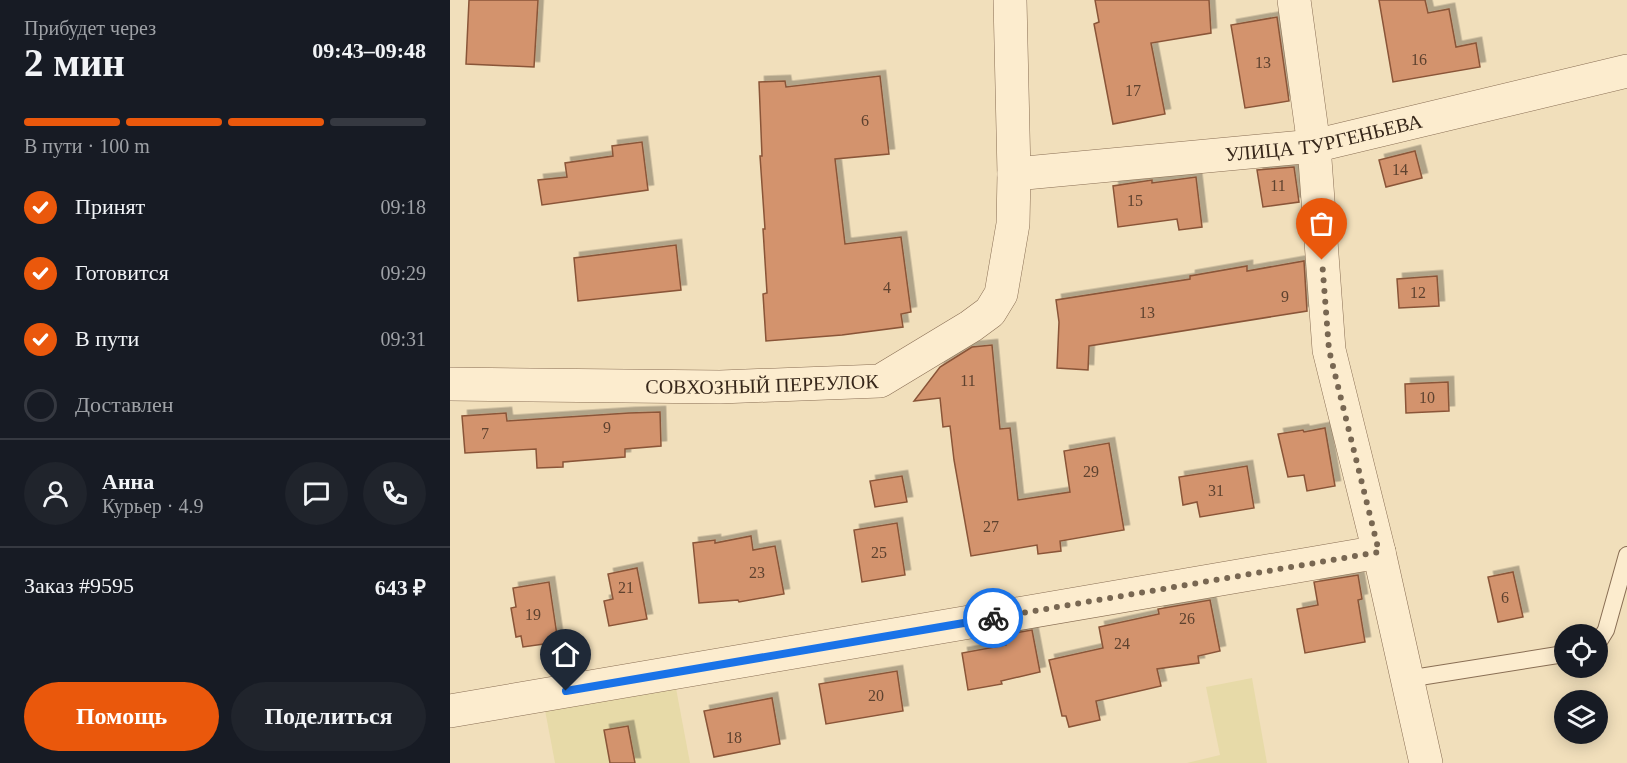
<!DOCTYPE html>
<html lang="ru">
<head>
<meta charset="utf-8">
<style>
  :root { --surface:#171b24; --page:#20242c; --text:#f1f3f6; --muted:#9ea1a6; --line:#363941; --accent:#ea580c }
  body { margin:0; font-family:"Times New Roman",serif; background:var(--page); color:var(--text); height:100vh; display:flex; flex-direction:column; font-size:22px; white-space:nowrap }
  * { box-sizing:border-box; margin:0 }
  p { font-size:20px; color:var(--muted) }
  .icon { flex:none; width:33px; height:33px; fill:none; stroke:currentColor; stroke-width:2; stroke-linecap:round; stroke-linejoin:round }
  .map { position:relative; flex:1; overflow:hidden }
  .side { display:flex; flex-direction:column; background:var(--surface); width:450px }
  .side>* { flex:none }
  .buttons { position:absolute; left:1104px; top:624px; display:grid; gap:12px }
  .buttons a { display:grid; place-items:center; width:54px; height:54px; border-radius:50%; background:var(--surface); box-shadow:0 3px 15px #0003; font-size:30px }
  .pin { position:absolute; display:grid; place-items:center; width:51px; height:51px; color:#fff; margin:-62px -26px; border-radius:50% 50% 50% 0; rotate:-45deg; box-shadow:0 0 6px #0007 }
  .pin .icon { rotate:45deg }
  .courier { position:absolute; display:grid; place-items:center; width:60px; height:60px; margin:-30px; border:4px solid #1a73e8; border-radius:50%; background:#fff; color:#222; box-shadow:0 2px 8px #0007 }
  .summary em { font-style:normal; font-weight:800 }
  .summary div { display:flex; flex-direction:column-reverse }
  .summary { display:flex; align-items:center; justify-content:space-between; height:102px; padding:0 24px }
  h1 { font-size:39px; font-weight:800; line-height:45px }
  .bar { display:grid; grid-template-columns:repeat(4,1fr); gap:9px 6px; align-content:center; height:72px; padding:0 24px }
  .bar i { height:8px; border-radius:4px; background:var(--line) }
  .bar .current { background:var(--accent) }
  .bar p { grid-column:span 4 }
  .line { display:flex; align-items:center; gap:15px; padding:0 24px; border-top:2px solid var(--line) }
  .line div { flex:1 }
  .round { display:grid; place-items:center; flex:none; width:63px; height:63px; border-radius:32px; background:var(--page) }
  ol { padding:0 24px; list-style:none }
  li { display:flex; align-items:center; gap:18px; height:66px }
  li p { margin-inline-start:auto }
  li .icon { padding:6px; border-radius:50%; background:var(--accent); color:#fff; stroke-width:4 }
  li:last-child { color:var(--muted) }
  li i { width:33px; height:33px; border:3px solid var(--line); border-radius:50% }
  .action { display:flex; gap:12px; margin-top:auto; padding:12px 24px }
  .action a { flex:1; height:69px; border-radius:36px; background:var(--accent); color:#fff; font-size:24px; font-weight:800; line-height:69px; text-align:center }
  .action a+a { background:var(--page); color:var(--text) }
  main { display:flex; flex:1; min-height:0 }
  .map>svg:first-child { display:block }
</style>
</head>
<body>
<main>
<section class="side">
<div class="summary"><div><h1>2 мин</h1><p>Прибудет через</p></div><em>09:43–09:48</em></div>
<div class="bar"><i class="current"></i><i class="current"></i><i class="current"></i><i></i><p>В пути · 100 m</p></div>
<ol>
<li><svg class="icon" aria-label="check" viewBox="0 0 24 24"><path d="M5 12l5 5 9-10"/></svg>Принят<p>09:18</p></li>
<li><svg class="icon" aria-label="check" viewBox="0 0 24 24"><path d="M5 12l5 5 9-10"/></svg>Готовится<p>09:29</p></li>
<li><svg class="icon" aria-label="check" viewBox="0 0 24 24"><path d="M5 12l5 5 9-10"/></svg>В пути<p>09:31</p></li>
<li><i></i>Доставлен</li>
</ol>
<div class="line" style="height:108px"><a class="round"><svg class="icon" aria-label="person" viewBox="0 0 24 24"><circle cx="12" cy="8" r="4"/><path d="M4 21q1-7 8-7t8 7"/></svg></a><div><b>Анна</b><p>Курьер · 4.9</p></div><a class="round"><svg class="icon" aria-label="chat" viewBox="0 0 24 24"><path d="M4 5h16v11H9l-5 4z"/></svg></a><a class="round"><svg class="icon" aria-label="phone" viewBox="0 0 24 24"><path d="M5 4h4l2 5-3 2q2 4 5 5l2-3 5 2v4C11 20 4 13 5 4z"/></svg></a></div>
<div class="line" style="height:78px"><div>Заказ #9595</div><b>643 ₽</b></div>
<div class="action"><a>Помощь</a><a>Поделиться</a></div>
</section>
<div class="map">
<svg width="1177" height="763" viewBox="0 0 1177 763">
  <defs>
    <filter id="shadow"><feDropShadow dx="5.5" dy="-5.5" stdDeviation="0" flood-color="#0004"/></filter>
  </defs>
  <rect width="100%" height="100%" fill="#f1dfbb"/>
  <g fill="#e7daa8">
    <polygon points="802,678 817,763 737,763 770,755 756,687"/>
    <polygon points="225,683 240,763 105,763 95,710"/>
  </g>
  <g fill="#d3936d" stroke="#8a5538" stroke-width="1.5" filter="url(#shadow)">
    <polygon points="19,0 88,0 84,67 16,64"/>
    <polygon points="645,0 759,0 761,33 701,43 715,114 663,124 644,24 649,22"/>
    <polygon points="929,0 975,0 978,13 999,9 1006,47 1026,43 1030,67 943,82"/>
    <polygon points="827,17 839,101 795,108 781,25"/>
    <polygon points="430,76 439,154 385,159 395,244 451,237 461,312 451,314 453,327 392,335 316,341 313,294 317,293 313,229 315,229 310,156 312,156 309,82 335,81 336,87"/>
    <polygon points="192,142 198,190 92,205 88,180 117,177 115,163 163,156 162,146"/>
    <polygon points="965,151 972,178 936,187 929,160"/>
    <polygon points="844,167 849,202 813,207 807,170"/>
    <polygon points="746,177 752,227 729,230 727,219 668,227 663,186 702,180 702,183"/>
    <polygon points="226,245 231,290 128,301 124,258"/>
    <polygon points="854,261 857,311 639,346 638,370 607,368 609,322 606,300 740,279 740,276 797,266 797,271"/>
    <polygon points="987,276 989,306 949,308 947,279"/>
    <polygon points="542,345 550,429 560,428 568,500 620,492 614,451 659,443 674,530 610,541 611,551 588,554 587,545 521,556 504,460 500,426 493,427 490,398 464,401 490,367 522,347"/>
    <polygon points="998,382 999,411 956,413 955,384"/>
    <polygon points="210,412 211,446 175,449 175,457 113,462 113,467 87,468 86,449 15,453 12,416 56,413 57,421 179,413"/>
    <polygon points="875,428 885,486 857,491 854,475 838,477 828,434 853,430 854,432"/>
    <polygon points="797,466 804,508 750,517 747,502 733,505 729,477"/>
    <polygon points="452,476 457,502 425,507 420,481"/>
    <polygon points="447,523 455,575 412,582 404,530"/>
    <polygon points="301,536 303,550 325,546 334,594 289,602 288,600 249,603 243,543 265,540 265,543"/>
    <polygon points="187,568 197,619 159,626 154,601 163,599 158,574"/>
    <polygon points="1063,572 1073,617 1048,622 1038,577"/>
    <polygon points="908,575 912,599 908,600 915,642 855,653 847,609 868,605 864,582"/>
    <polygon points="99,582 108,642 73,647 71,636 66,637 61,608 66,607 63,588"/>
    <polygon points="760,600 770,651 748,656 749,663 707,669 711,686 646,701 650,720 619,727 616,716 612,716 599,660 653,648 649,627 709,614 708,609"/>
    <polygon points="582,630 590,672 551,681 552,684 518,690 512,653 556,645 554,635"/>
    <polygon points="447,671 453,711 376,724 369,684"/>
    <polygon points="322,698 330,744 264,757 254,711"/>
    <polygon points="178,726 185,763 160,763 154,730"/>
  </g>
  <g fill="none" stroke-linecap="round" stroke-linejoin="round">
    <g stroke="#896e54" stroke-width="18">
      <g id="service">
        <polyline points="1148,643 1156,630 1177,555"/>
        <polyline points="957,679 1114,654"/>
      </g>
    </g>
    <g stroke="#896e54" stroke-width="34">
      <g id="minor">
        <polyline points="844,0 864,146 879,350 929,552 976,763"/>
        <path id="s1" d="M564,174l300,-28 313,-75"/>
        <path id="s2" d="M0,384l270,3 160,-6 91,-55 19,-14 11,-18 12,-70 1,-50 -4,-174"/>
        <polyline points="0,711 929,552"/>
      </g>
    </g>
    <use href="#service" stroke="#fcecce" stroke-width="16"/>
    <use href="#minor" stroke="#fcecce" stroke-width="33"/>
  </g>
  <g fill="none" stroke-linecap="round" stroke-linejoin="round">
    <polyline stroke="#786752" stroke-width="6" stroke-dasharray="0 10.8" points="543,618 929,552 879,350 872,260"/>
    <polyline stroke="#1a73e8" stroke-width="8" points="116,691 543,618"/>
  </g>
  <g text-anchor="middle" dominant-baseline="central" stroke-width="5" stroke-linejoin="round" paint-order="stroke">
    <g font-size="16" fill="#5e422f">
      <text x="969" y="59">16</text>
      <text x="813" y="62">13</text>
      <text x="683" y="90">17</text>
      <text x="415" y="120">6</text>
      <text x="950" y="169">14</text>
      <text x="828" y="185">11</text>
      <text x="685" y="200">15</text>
      <text x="437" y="287">4</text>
      <text x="968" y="292">12</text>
      <text x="835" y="296">9</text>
      <text x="697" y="312">13</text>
      <text x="518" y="380">11</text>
      <text x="977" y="397">10</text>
      <text x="157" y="427">9</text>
      <text x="35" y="433">7</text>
      <text x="641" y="471">29</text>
      <text x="766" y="490">31</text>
      <text x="541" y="526">27</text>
      <text x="429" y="552">25</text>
      <text x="307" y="572">23</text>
      <text x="176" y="587">21</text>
      <text x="1055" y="597">6</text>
      <text x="83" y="614">19</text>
      <text x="737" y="618">26</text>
      <text x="672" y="643">24</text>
      <text x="426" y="695">20</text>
      <text x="284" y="737">18</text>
    </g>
    <g font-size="20" fill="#37271a" stroke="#f8e9cb">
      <text stroke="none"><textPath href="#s1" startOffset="312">УЛИЦА ТУРГЕНЬЕВА</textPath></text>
      <text stroke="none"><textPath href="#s2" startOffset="312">СОВХОЗНЫЙ ПЕРЕУЛОК</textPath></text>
    </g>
  </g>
</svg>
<div class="buttons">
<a><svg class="icon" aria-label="locate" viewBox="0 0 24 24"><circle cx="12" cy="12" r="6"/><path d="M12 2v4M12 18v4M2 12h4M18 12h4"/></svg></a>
<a><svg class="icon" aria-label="layers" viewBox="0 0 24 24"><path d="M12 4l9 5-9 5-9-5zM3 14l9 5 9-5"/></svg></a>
</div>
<div class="pin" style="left:872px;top:260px;background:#ea580c"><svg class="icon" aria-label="bag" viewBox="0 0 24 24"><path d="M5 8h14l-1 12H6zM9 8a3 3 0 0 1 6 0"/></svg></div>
<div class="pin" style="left:116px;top:691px;background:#1f2937"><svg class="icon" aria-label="home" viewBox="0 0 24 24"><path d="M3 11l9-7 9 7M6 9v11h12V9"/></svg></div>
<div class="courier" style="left:543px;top:618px"><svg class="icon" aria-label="bike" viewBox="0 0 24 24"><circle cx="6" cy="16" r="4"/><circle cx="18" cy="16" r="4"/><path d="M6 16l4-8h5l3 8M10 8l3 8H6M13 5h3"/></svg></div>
</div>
</main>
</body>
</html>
